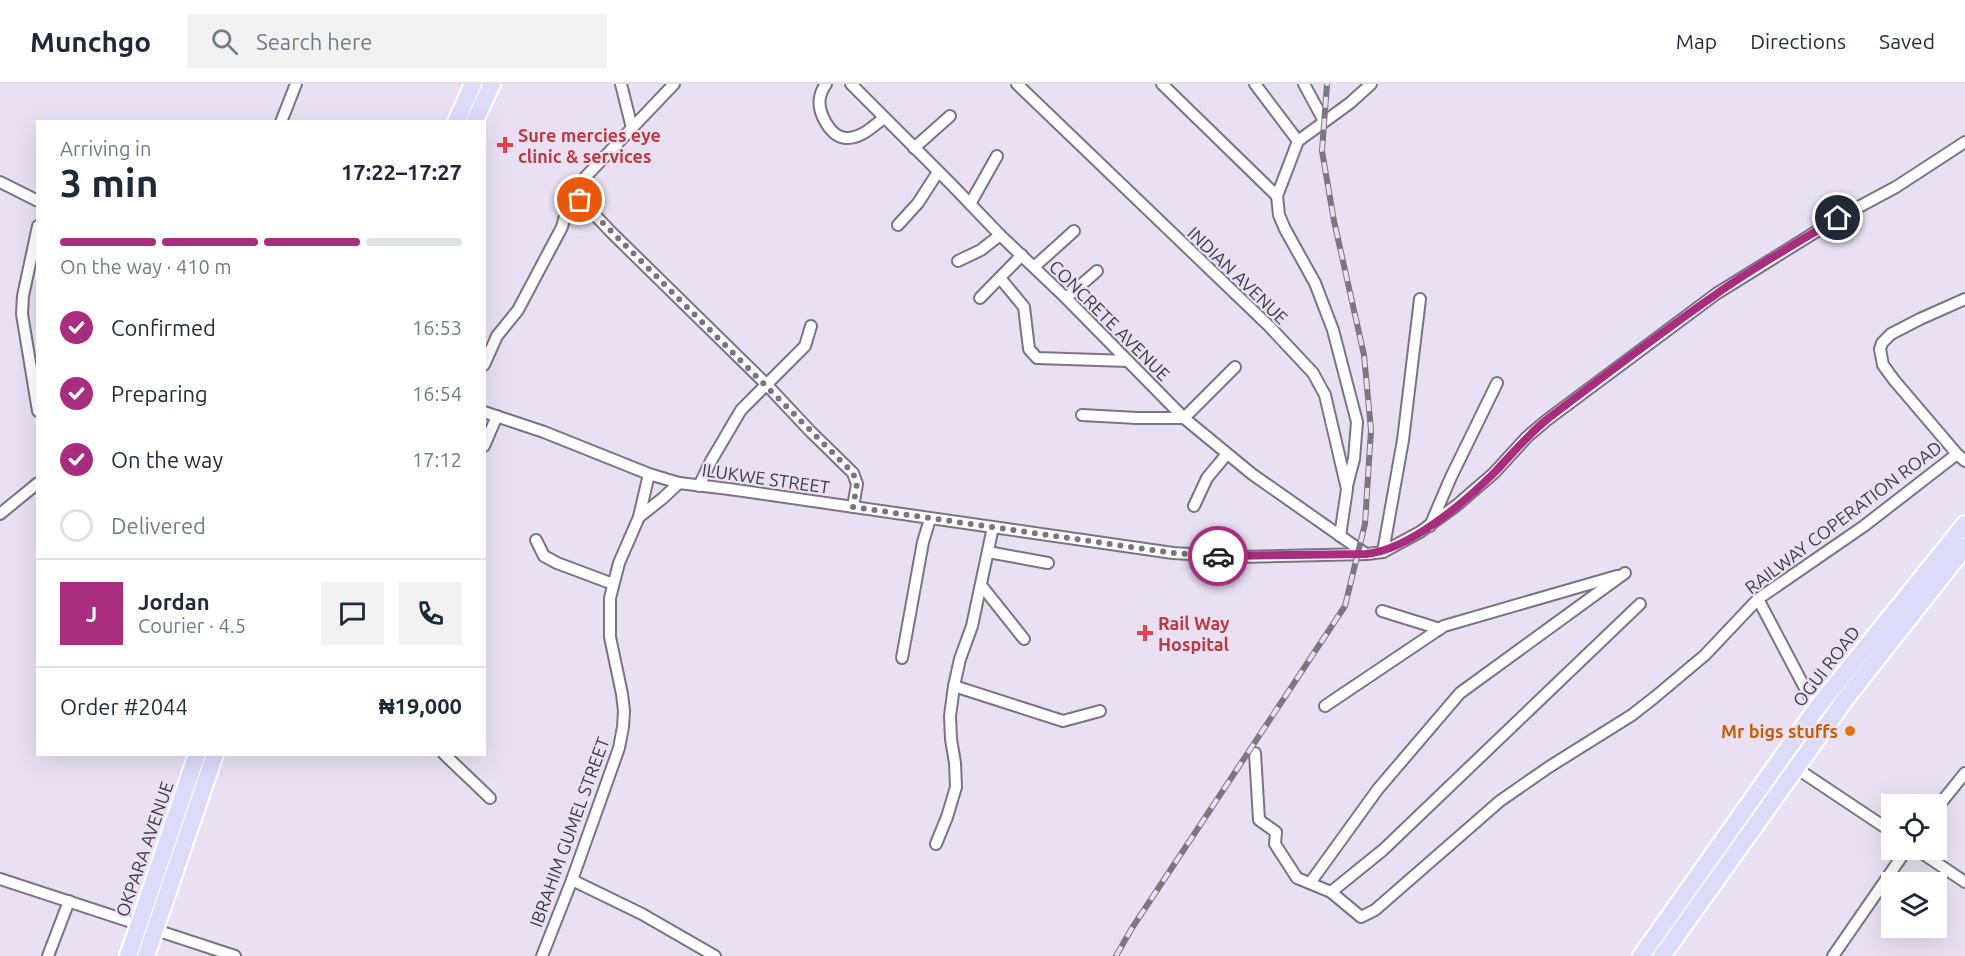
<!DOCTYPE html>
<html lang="en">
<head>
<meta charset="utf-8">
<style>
  :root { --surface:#fff; --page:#f2f2f3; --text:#1f2937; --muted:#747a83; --line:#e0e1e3; --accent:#a92d7f }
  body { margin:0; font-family:Ubuntu,sans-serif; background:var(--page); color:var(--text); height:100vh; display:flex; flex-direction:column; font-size:22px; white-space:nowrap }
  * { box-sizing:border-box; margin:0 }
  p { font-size:20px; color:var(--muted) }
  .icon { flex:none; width:33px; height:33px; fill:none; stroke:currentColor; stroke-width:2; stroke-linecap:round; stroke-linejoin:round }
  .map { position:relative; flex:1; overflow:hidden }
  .sheet { position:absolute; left:36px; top:36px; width:450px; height:636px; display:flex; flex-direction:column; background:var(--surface); border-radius:0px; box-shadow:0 6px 24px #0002 }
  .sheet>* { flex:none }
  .controls { position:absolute; left:1881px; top:710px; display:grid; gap:12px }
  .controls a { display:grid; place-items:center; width:66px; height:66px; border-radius:0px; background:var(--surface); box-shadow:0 6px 24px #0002; font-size:30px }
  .pin { position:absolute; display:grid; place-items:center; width:51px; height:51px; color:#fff; margin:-26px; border:3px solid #fff; border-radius:50%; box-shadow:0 2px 6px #0007 }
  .courier { position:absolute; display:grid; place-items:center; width:60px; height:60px; margin:-30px; border:4px solid #a92d7f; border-radius:50%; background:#fff; color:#222; box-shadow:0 2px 8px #0007 }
  .overview em { font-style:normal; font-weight:700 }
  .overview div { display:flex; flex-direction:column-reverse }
  .overview { display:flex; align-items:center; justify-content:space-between; height:102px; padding:0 24px }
  h1 { font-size:39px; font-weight:700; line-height:45px }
  .bar { display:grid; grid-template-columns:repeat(4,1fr); gap:9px 6px; align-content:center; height:72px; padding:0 24px }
  .bar i { height:8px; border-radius:4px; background:var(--line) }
  .bar .active { background:var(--accent) }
  .bar p { grid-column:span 4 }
  .line { display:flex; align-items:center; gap:15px; padding:0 24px; border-top:2px solid var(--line) }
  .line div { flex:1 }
  .round { display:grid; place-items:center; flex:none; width:63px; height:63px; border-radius:0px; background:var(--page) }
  ol { padding:0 24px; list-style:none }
  li { display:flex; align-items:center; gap:18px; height:66px }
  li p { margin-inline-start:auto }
  li .icon { padding:6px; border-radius:50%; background:var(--accent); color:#fff; stroke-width:4 }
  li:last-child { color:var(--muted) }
  li i { width:33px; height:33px; border:3px solid var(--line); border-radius:50% }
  header { display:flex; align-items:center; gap:36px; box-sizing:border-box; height:84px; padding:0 30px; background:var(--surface); border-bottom:2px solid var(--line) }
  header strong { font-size:28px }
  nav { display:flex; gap:33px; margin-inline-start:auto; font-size:21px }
  .search { width:420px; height:54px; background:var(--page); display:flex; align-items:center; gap:15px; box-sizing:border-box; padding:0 21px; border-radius:0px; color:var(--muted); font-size:22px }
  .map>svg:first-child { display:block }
</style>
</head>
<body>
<header>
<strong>Munchgo</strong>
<div class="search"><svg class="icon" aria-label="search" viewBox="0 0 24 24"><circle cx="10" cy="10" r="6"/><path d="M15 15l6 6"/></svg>Search here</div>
<nav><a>Map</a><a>Directions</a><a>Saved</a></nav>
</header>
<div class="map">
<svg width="1965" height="872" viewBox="0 0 1965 872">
  <rect width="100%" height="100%" fill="#eae0f4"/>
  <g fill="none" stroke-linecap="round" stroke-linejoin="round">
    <g stroke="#7b7384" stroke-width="14">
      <g id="minor">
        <polyline points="621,0 632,44"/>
        <path d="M826,0c-3,4 -5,8 -6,13 -3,15 10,40 26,41 15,1 27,-12 38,-20"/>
        <polyline points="851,0 952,101 1000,151 1066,214 1184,334 1252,390 1366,470"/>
        <polyline points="1017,0 1269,242 1313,289 1325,311 1347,405 1340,452"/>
        <polyline points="1162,0 1277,112"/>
        <polyline points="1255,0 1298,57"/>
        <polyline points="1304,0 1324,37"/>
        <polyline points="281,38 296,0"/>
        <polyline points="914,64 950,32"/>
        <polyline points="0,98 38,117"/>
        <polyline points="572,107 612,149 766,300 810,347 853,389 857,400 853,423"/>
        <polyline points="970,120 997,72"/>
        <polyline points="898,141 918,119 938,88"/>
        <polyline points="38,142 23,212 22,230 38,327"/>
        <polyline points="958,177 981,166 1000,151"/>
        <polyline points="1034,183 1074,147"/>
        <polyline points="1000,194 1024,223 1029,265 1037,274 1128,277"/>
        <polyline points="980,214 1022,171"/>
        <polyline points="1066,214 1097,187"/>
        <polyline points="1965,215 1920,235 1891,250 1882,259 1880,265 1883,281 1894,296 1957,370 1965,377"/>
        <polyline points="484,281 497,252 518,226 562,143 572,107 674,0"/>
        <polyline points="484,328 544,348 649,390 679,399 729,405 1173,469 1239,473 1367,470 1383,468 1420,448 1457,421 1494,389 1527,353 1547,336 1716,210 1838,134 1896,103 1965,58"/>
        <polyline points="1082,331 1137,334 1184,334 1235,283"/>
        <polyline points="484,362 497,332"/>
        <polyline points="699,402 711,377 741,326 805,262 811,242"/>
        <polyline points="1347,402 1354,375 1357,338 1333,246 1315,199 1285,145 1279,131 1277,112 1298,57 1350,19 1371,0"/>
        <polyline points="1194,422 1207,394 1227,370"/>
        <polyline points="0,430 38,399"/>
        <polyline points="639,433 663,414 679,399"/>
        <polyline points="1430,442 1451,393 1497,299"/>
        <polyline points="536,456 544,472 557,479 613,500"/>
        <polyline points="988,468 1048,479"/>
        <polyline points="1383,468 1403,356 1420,215"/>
        <polyline points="981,501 1024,555"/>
        <polyline points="1758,515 1816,625"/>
        <polyline points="1382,527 1440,545"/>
        <polyline points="902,574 923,458 930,435"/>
        <polyline points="954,602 1063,637 1100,627"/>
        <polyline points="1325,622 1444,542 1617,492"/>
        <polyline points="1255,669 1259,736 1276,748 1275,760 1297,794 1331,808 1361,833 1375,826 1500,717 1549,683 1632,631 1655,613 1705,571 1758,515 1864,442 1957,370"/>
        <polyline points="444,670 490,714"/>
        <polyline points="1793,682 1892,748"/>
        <polyline points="1936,725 1965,689"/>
        <polyline points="936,760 947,733 956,703 955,679 951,655 950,632 954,602 960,575 972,542 993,443"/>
        <polyline points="1916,765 1965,798"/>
        <polyline points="0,795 235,872"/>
        <polyline points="572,796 642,830 715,872"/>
        <polyline points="1310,799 1378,705 1460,609 1625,489"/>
        <polyline points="1331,808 1383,766 1640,520"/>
        <polyline points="48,872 69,817"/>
        <polyline points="542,872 572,796 619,664 623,643 624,627 622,610 610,553 610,514 619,479 639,433 649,390"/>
        <polyline points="1833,872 1907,765"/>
      </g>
    </g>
    <g stroke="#fff" stroke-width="20">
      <g id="primary">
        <polyline points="456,38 473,0"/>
        <polyline points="474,38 492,0"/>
        <polyline points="128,872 197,670"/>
        <polyline points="146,872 215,670"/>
        <polyline points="1641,872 1816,625 1965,440"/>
        <polyline points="1662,872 1847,613 1965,463"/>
      </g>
    </g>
    <use href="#minor" stroke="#fff" stroke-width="10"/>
    <use href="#primary" stroke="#dcdbfa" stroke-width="16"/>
    <g stroke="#7c7582" stroke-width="6">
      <polyline id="rail" points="1116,872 1132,844 1345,522 1365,440 1371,346 1364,271 1334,137 1322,67 1327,0"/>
    </g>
    <use href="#rail" stroke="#eae0f4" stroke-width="4" stroke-dasharray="11" stroke-linecap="butt"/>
  </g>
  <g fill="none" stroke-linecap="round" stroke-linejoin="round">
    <polyline stroke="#7a7480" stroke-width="6" stroke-dasharray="0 10.8" points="580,116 853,389 857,400 853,423 1173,469 1218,472"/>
    <path stroke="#a92d7f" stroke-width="8" d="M1218,472l148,-2c43,-4 99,-52 129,-82 18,-19 34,-39 55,-55 54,-41 109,-83 165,-122 39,-28 82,-52 123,-77"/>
  </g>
  <g fill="#e0444e" stroke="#eae0f4" stroke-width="2">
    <path d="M502 52h6v6h6v6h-6v6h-6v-6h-6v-6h6z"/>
    <path d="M1142 540h6v6h6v6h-6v6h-6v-6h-6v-6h6z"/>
  </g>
  <circle fill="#e8710a" stroke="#eae0f4" stroke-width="2" cx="1850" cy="647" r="6"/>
  <g text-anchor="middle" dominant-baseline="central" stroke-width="4.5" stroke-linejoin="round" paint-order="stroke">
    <g font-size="18" font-weight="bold" fill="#be3a42" stroke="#eae0f4" text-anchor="start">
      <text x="518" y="51">Sure mercies eye<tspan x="518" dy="21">clinic &amp; services</tspan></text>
      <text x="1158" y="539">Rail Way<tspan x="1158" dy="21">Hospital</tspan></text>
    </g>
    <g font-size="18" fill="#3e3a42" stroke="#eae0f4">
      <text transform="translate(1238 191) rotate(44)">INDIAN AVENUE</text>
      <text transform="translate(1110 236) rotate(45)">CONCRETE AVENUE</text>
      <text transform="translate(766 394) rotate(8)">ILUKWE STREET</text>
      <text transform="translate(1843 433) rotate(-37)">RAILWAY COPERATION ROAD</text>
      <text transform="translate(1826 582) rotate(-52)">OGUI ROAD</text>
      <text transform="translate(569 748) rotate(-70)">IBRAHIM GUMEL STREET</text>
      <text transform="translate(144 765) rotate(-71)">OKPARA AVENUE</text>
    </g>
    <g font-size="18" font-weight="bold" fill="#c56008" stroke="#eae0f4" text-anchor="end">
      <text x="1838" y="647">Mr bigs stuffs</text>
    </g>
  </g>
</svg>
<div class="controls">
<a><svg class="icon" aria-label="locate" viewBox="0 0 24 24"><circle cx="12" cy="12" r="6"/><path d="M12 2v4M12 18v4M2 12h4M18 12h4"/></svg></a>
<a><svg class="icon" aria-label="layers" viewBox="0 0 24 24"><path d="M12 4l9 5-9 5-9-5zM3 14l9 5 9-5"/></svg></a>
</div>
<div class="pin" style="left:580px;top:116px;background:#ea580c"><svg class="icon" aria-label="bag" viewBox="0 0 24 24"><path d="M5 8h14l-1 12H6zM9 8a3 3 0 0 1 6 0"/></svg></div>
<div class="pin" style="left:1838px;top:134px;background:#1f2937"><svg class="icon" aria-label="home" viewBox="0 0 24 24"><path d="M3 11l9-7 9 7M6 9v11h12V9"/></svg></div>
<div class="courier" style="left:1218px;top:472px"><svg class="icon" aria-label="car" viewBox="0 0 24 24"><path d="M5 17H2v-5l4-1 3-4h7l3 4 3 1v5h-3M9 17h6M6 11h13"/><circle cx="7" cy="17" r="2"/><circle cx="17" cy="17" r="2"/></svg></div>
<section class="sheet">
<div class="overview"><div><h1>3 min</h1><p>Arriving in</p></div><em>17:22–17:27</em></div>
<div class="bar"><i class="active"></i><i class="active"></i><i class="active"></i><i></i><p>On the way · 410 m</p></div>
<ol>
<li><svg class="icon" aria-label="check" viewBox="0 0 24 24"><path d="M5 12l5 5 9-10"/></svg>Confirmed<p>16:53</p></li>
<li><svg class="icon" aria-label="check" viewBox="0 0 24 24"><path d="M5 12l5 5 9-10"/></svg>Preparing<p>16:54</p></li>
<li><svg class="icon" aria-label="check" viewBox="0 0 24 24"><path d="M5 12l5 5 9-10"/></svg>On the way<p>17:12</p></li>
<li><i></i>Delivered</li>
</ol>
<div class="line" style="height:108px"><b class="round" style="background:var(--accent);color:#fff">J</b><div><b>Jordan</b><p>Courier · 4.5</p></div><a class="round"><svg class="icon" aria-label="chat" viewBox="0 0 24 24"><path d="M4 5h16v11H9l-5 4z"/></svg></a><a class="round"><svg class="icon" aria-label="phone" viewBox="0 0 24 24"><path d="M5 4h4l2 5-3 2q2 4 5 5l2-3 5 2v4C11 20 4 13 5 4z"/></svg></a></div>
<div class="line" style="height:78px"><div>Order #2044</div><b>₦19,000</b></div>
</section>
</div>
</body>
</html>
